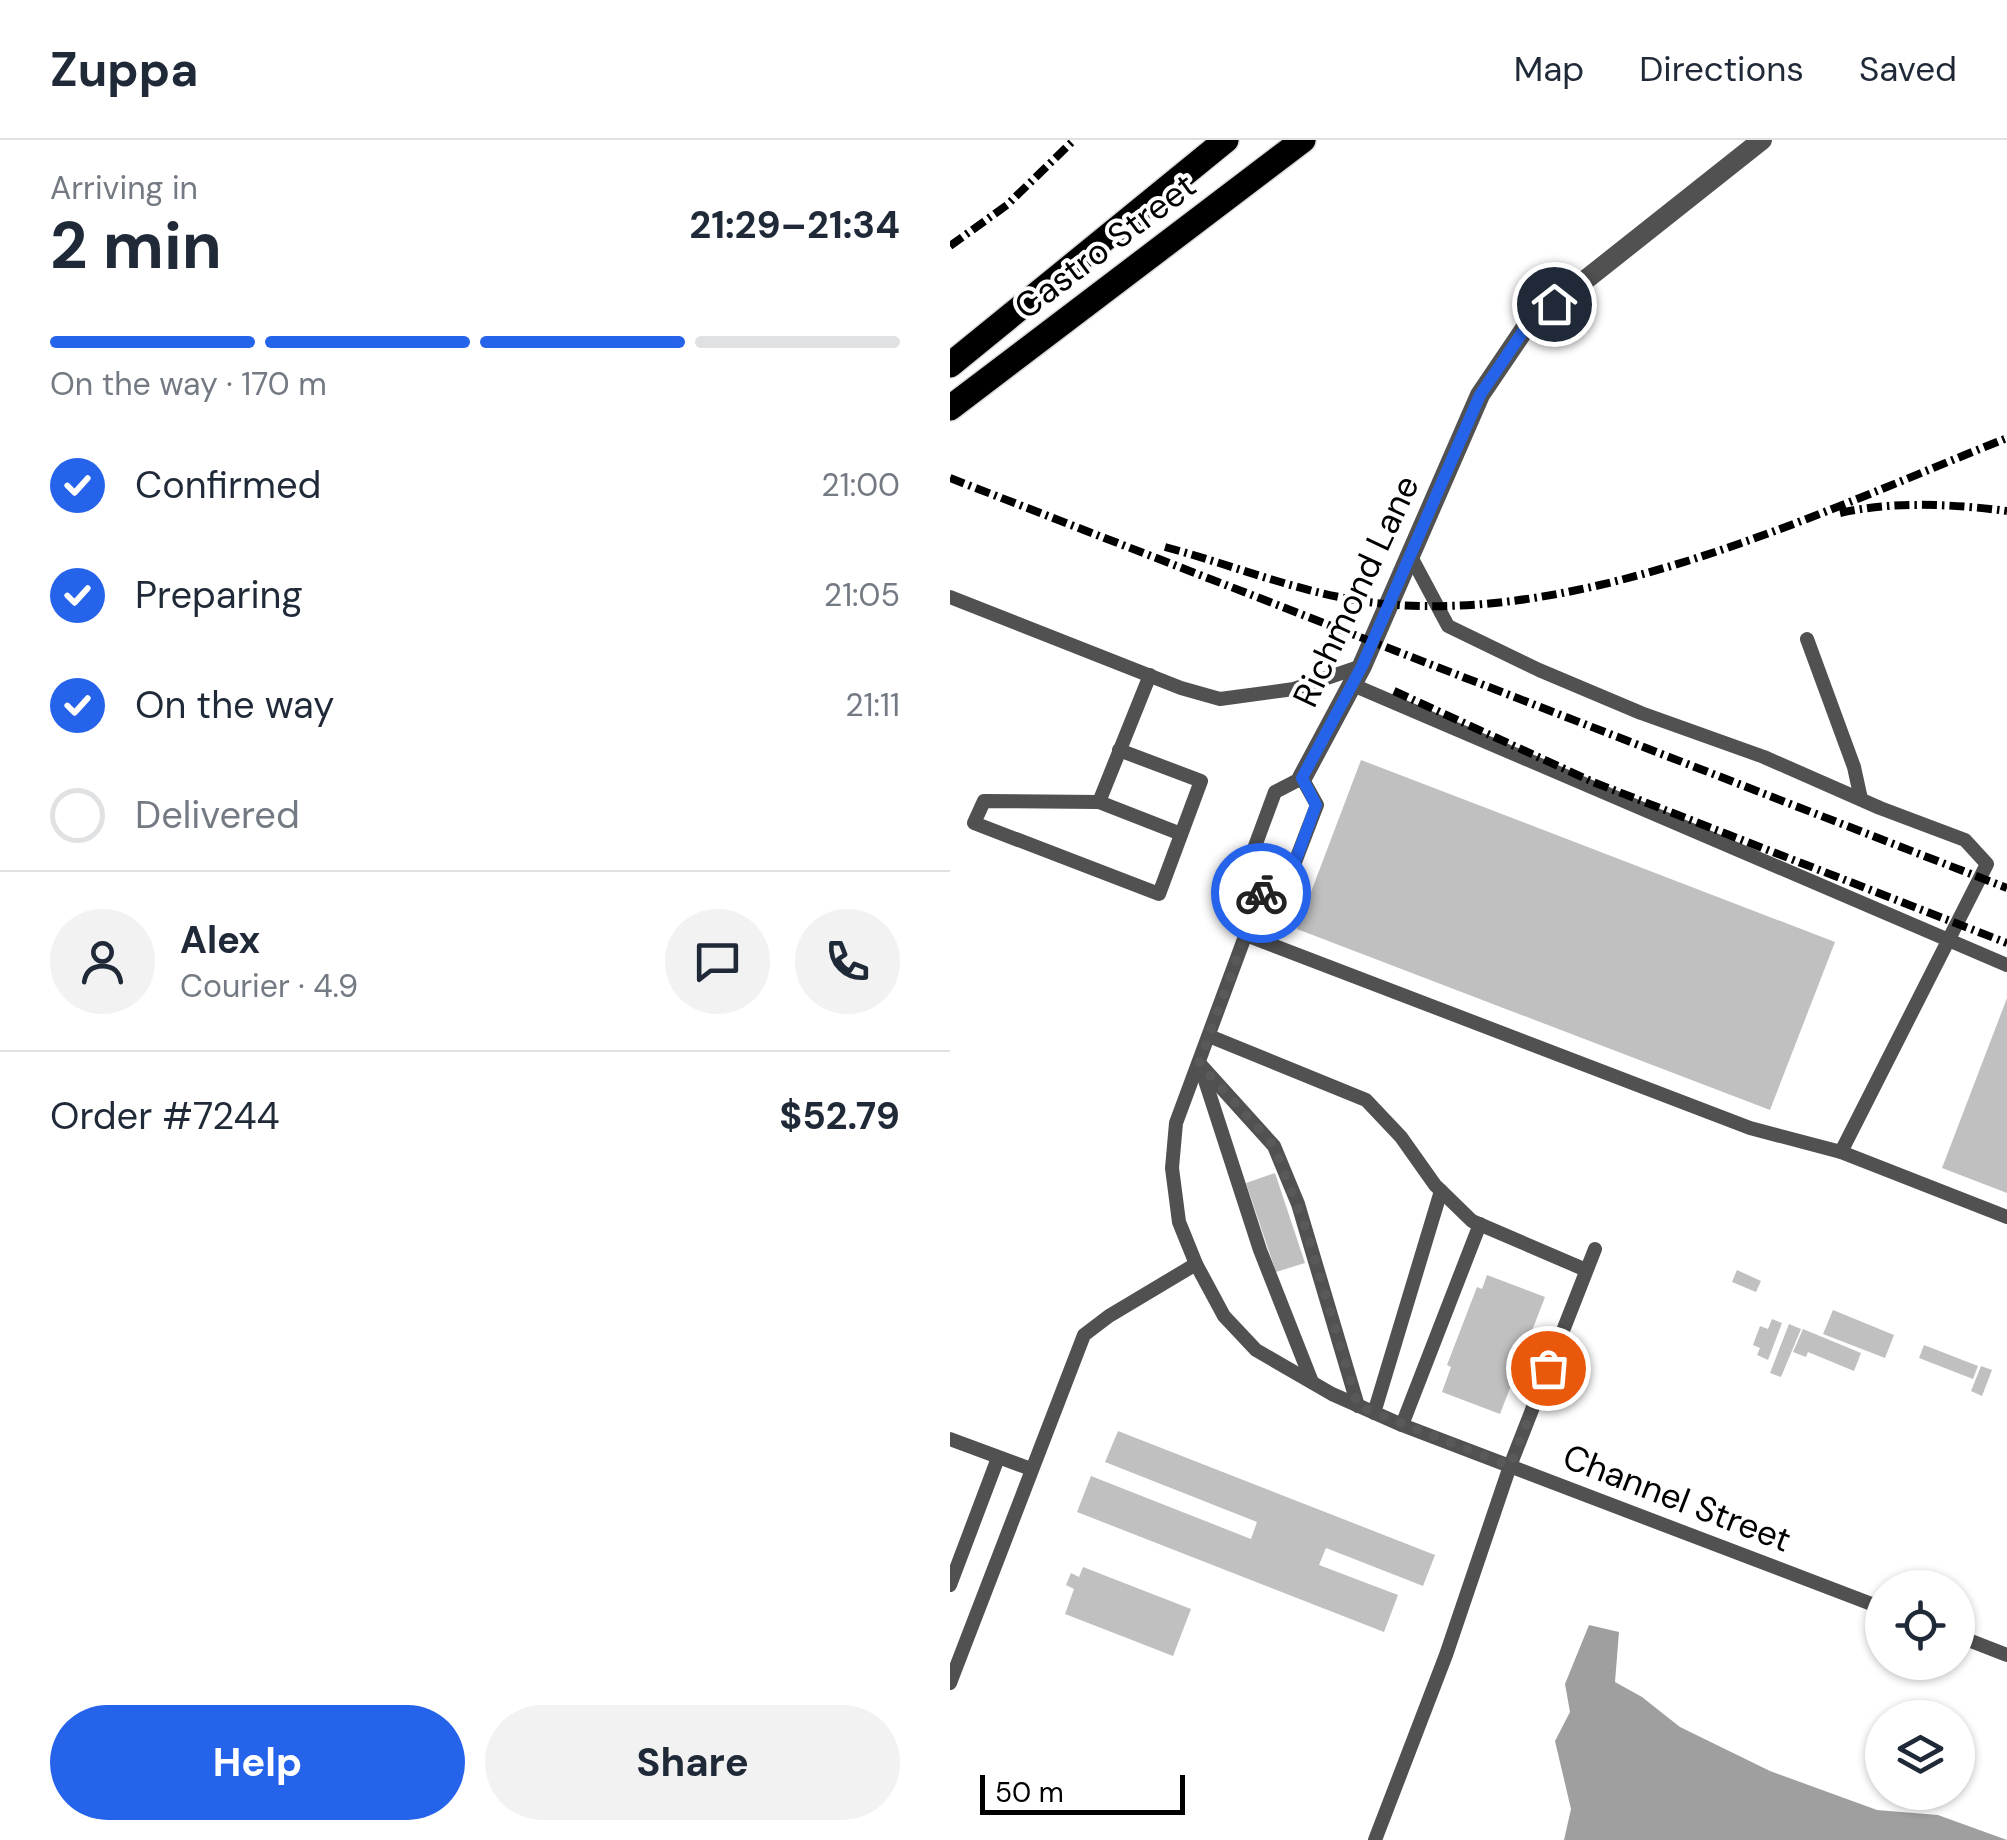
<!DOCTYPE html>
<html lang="en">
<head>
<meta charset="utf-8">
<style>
  :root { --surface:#fff; --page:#f2f2f3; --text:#1f2937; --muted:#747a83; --line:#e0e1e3; --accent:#2563eb }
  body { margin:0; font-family:"DM Sans",sans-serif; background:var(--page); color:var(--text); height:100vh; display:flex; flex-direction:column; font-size:38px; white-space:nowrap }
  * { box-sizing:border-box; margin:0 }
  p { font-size:32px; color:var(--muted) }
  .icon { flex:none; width:55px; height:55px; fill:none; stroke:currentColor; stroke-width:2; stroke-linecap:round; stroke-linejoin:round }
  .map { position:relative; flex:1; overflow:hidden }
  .panel { display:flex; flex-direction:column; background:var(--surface); width:950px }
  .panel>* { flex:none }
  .tools { position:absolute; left:915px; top:1430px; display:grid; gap:20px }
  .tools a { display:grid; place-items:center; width:110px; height:110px; border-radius:50%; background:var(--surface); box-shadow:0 2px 8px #0004; font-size:50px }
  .scale { position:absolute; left:30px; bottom:25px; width:205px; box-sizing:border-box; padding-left:10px; border:5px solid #000; border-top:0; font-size:28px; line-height:35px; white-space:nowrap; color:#000; -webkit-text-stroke:8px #fff; paint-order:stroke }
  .pin { position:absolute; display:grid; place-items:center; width:85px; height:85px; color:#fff; margin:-42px; border:5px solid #fff; border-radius:50%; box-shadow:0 2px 10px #0007 }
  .courier { position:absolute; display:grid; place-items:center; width:100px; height:100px; margin:-50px; border:8px solid #2563eb; border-radius:50%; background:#fff; color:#222; box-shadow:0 2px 12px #0007 }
  .head em { font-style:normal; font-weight:700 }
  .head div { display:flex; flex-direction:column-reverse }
  .head { display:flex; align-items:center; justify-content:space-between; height:170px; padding:0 50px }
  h1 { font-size:65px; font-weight:700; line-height:75px }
  .bar { display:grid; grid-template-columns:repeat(4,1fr); gap:15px 10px; align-content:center; height:120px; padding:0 50px }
  .bar i { height:12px; border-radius:8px; background:var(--line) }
  .bar .selected { background:var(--accent) }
  .bar p { grid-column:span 4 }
  .line { display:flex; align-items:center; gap:25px; padding:0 50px; border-top:2px solid var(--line) }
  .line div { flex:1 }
  .round { display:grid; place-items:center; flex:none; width:105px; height:105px; border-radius:52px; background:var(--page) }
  ol { padding:0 50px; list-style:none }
  li { display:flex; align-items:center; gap:30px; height:110px }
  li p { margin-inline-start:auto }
  li .icon { padding:10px; border-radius:50%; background:var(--accent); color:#fff; stroke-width:4 }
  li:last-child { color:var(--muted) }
  li i { width:55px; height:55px; border:5px solid var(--line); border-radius:50% }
  .primary-button { display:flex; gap:20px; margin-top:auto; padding:20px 50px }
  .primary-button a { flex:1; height:115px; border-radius:60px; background:var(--accent); color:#fff; font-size:40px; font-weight:700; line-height:115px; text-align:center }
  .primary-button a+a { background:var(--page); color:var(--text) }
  header { display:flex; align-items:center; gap:60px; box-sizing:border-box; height:140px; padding:0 50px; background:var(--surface); border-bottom:2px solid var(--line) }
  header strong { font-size:48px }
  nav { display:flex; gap:55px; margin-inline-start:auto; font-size:35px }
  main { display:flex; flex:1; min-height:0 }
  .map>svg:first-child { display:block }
</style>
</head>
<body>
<header>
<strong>Zuppa</strong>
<nav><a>Map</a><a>Directions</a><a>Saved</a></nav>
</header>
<main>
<section class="panel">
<div class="head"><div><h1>2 min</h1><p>Arriving in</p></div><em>21:29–21:34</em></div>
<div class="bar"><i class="selected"></i><i class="selected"></i><i class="selected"></i><i></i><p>On the way · 170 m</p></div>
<ol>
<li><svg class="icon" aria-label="check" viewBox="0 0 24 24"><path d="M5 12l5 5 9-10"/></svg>Confirmed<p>21:00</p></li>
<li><svg class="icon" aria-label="check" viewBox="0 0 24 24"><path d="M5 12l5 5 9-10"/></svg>Preparing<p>21:05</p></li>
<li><svg class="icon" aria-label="check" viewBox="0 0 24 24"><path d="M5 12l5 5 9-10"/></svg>On the way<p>21:11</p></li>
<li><i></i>Delivered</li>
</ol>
<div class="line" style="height:180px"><a class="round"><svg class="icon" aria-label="person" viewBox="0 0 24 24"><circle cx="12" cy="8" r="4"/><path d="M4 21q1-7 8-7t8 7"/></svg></a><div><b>Alex</b><p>Courier · 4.9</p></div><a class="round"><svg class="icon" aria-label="chat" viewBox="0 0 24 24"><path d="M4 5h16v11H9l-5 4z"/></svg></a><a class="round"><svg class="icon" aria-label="phone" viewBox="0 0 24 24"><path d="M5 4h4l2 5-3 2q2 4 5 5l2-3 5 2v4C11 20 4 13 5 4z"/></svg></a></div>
<div class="line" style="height:130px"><div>Order #7244</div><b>$52.79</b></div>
<div class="primary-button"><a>Help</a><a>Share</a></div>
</section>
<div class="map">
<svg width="1057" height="1700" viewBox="0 0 1057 1700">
  <rect width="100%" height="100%" fill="#fff"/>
  <polygon fill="#9f9f9f" points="639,1485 669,1492 665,1542 692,1557 730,1587 820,1631 927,1670 988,1675 1057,1700 614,1700 621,1669 605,1601 620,1572 615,1544"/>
  <g fill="#c0c0c0">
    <polygon points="411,620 885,802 820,970 347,789"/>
    <polygon points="1057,858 1057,1053 992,1028"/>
    <polygon points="325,1033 355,1123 326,1132 296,1043"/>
    <polygon points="787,1130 811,1141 806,1152 782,1142"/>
    <polygon points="537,1135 595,1157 550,1274 492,1252 501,1227 497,1225 527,1147 532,1149"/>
    <polygon points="883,1170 944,1195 935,1218 873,1194"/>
    <polygon points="822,1179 832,1183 818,1220 807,1215 810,1208 803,1205 810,1186 818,1189"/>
    <polygon points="839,1184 851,1189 831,1237 820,1233"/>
    <polygon points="853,1189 911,1213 904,1231 858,1212 856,1217 843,1212"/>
    <polygon points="974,1205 1028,1226 1023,1239 969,1218"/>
    <polygon points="1031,1226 1042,1230 1032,1256 1021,1251"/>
    <polygon points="168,1291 485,1415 473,1446 376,1408 369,1425 448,1455 434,1492 127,1372 141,1336 301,1399 307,1382 155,1322"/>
    <polygon points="133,1427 241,1469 223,1516 115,1474 124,1449 116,1445 121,1433 129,1437"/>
  </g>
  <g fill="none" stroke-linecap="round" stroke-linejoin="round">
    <g stroke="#dbdbdb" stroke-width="28">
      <g id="primary">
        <polyline points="0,225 276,0"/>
        <polyline points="0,268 353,0"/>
      </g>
    </g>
    <g stroke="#515151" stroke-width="14">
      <polyline points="0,457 231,548 270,559 344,549 412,526"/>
      <polyline points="857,499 904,627 911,659"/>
      <polyline points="403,545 1057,825"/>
      <polyline points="169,610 251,641 209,754 24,683 34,661 149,662 200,535"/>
      <polyline points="149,662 231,694"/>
      <polyline points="314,745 301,717 325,652 352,638 367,665 342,730 314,745 226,983 222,1028 229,1082 246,1124 274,1176 306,1210 382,1254 452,1285 932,1468"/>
      <polyline points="296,795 800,988 891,1012 1037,724 1015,700 930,668 814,617 691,573 589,530 498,486 459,413"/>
      <polyline points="259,896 416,960 451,997 485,1045 522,1081 636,1130"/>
      <polyline points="249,923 324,1006 348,1064 408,1266"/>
      <polyline points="251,928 310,1110 362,1242"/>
      <polyline points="891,1012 1057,1077"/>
      <polyline points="424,1273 491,1051"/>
      <polyline points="452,1285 530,1084"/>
      <polyline points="0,1299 81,1329"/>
      <polyline points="0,1445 48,1318"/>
      <polyline points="1008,1496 1057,1515"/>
      <polyline points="0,1543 134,1195 159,1176 246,1124"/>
      <polyline points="425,1700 496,1515 560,1326 645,1109"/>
    </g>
    <polyline stroke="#515151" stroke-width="20" points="352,638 412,526 530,255 576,187 812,0"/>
    <use href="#primary" stroke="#000" stroke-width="25"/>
    <g stroke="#000" stroke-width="8" stroke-dasharray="15 5 2.5 5" stroke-linecap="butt">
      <polyline points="0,106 57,65 124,0"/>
      <polyline points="0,338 1057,748"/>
      <path d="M890,373c52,-12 114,-9 167,-2"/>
      <path d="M215,407c75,20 144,50 221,57 204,19 435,-92 621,-166"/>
      <polyline points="444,551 643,642 1057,803"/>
    </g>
  </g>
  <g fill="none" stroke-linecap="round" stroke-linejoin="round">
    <polyline stroke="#595959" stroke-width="10" stroke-dasharray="0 18" points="311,753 249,923 324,1006 357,1092 408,1266 560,1326 598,1228"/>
    <polyline stroke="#2563eb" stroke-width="12" points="311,753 314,745 342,730 366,665 352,638 412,526 530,255 576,187 604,164"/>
  </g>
  <g text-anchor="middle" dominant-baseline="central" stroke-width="8" stroke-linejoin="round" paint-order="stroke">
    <g font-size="35" fill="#000" stroke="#fff">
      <text transform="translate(155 106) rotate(-37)">Castro Street</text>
      <text transform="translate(406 451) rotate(-65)">Richmond Lane</text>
      <text transform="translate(727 1358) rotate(21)">Channel Street</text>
    </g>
  </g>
</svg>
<div class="tools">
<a><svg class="icon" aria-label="locate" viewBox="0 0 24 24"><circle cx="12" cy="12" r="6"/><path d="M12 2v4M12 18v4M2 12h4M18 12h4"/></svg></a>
<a><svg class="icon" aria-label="layers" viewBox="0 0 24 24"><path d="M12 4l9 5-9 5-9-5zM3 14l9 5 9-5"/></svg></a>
</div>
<div class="scale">50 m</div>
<div class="pin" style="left:598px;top:1228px;background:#ea580c"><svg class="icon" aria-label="bag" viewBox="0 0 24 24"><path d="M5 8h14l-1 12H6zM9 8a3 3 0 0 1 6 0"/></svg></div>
<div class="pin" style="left:604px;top:164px;background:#1f2937"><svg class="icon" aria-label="home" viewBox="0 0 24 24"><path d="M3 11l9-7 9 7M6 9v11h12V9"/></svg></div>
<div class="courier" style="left:311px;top:753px"><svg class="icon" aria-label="bike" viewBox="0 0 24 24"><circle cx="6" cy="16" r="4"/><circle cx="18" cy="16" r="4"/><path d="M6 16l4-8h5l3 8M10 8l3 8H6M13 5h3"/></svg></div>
</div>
</main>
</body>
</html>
